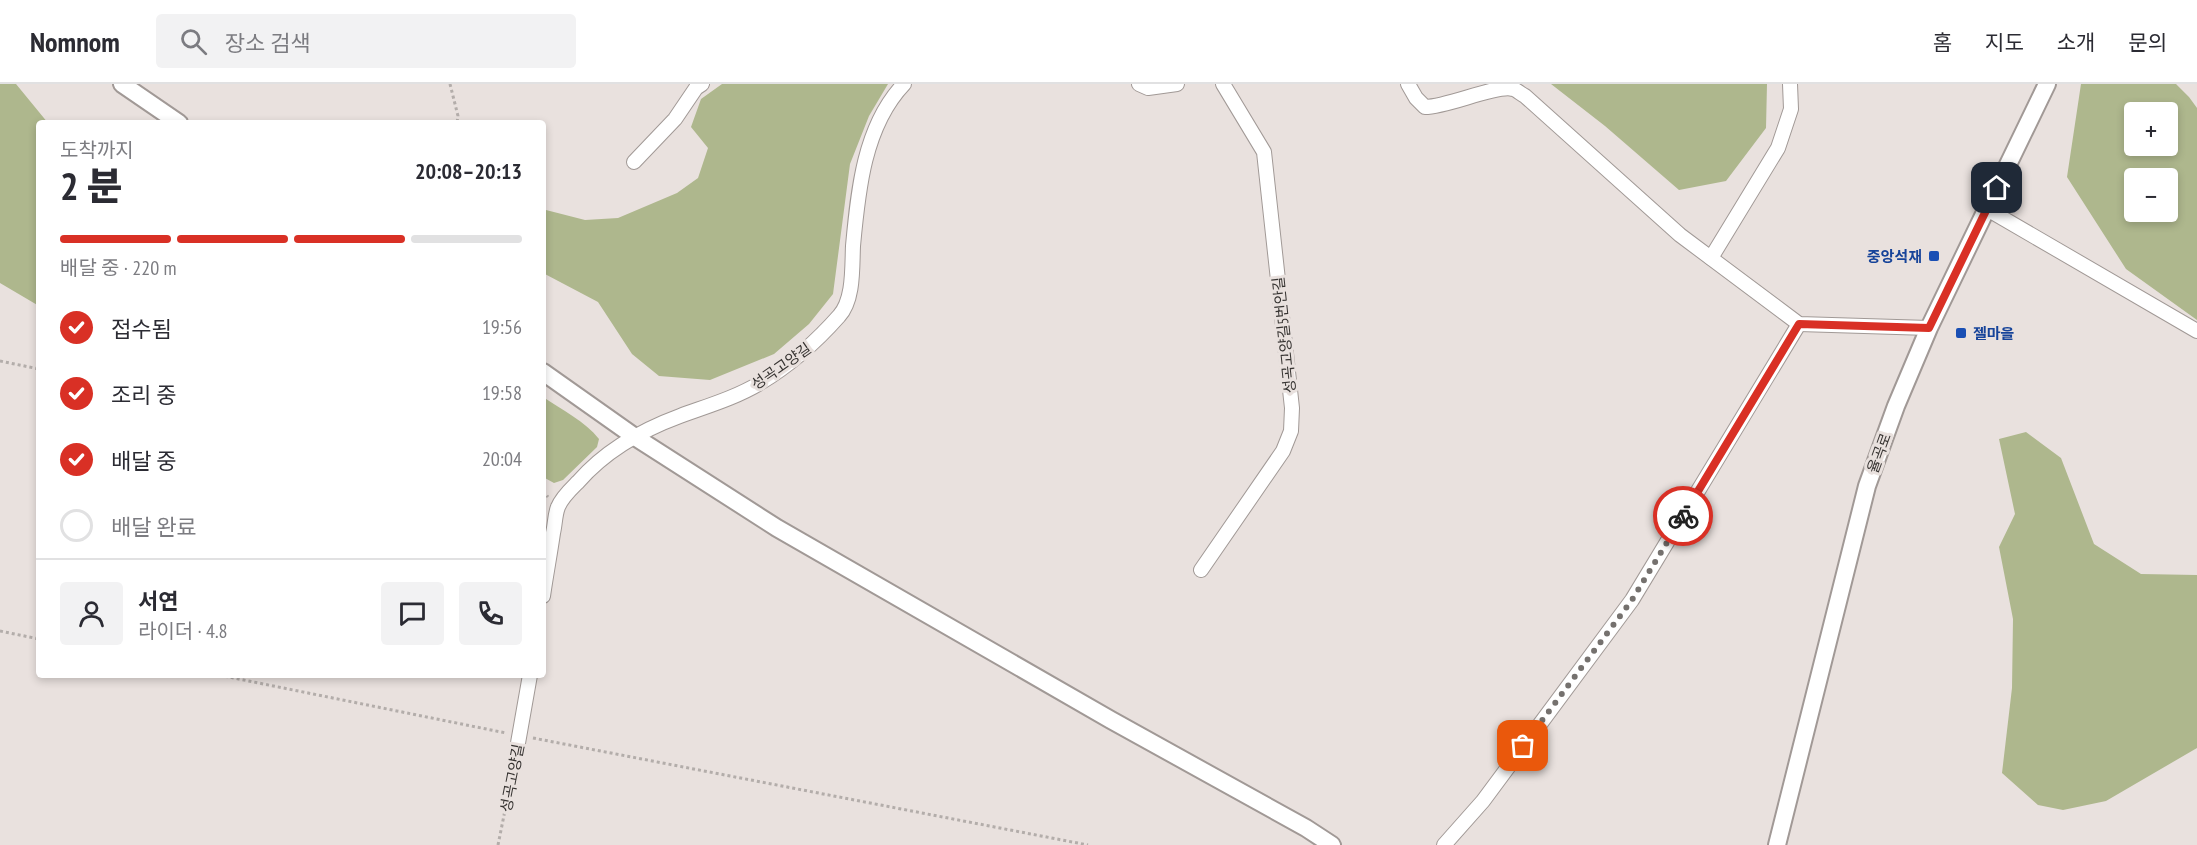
<!DOCTYPE html>
<html lang="ko">
<head>
<meta charset="utf-8">
<style>
  :root { --surface:#fff; --page:#f2f2f3; --text:#2b2b33; --muted:#7c7c81; --line:#e1e1e2; --accent:#d93025 }
  body { margin:0; font-family:"PT Sans Narrow","Noto Sans KR",sans-serif; background:var(--page); color:var(--text); height:100vh; display:flex; flex-direction:column; font-size:22px; white-space:nowrap }
  * { box-sizing:border-box; margin:0 }
  p { font-size:20px; color:var(--muted) }
  .icon { flex:none; width:33px; height:33px; fill:none; stroke:currentColor; stroke-width:2; stroke-linecap:round; stroke-linejoin:round }
  .map { position:relative; flex:1; overflow:hidden }
  .side { position:absolute; left:36px; top:36px; width:510px; height:558px; display:flex; flex-direction:column; background:var(--surface); border-radius:6px; box-shadow:0 3px 9px #0003 }
  .side>* { flex:none }
  .controls { position:absolute; left:2124px; top:18px; display:grid; gap:12px }
  .controls a { display:grid; place-items:center; width:54px; height:54px; border-radius:6px; background:var(--surface); box-shadow:0 3px 9px #0003; font-size:30px }
  .pin { position:absolute; display:grid; place-items:center; width:51px; height:51px; color:#fff; margin:-26px; border-radius:12px; box-shadow:0 3px 9px #0006 }
  .courier { position:absolute; display:grid; place-items:center; width:60px; height:60px; margin:-30px; border:4px solid #d93025; border-radius:50%; background:#fff; color:#222; box-shadow:0 2px 8px #0007 }
  .summary em { font-style:normal; font-weight:800 }
  .summary div { display:flex; flex-direction:column-reverse }
  .summary { display:flex; align-items:center; justify-content:space-between; height:102px; padding:0 24px }
  h1 { font-size:39px; font-weight:800; line-height:45px }
  .bar { display:grid; grid-template-columns:repeat(4,1fr); gap:9px 6px; align-content:center; height:72px; padding:0 24px }
  .bar i { height:8px; border-radius:4px; background:var(--line) }
  .bar .on { background:var(--accent) }
  .bar p { grid-column:span 4 }
  .line { display:flex; align-items:center; gap:15px; padding:0 24px; border-top:2px solid var(--line) }
  .line div { flex:1 }
  .round { display:grid; place-items:center; flex:none; width:63px; height:63px; border-radius:6px; background:var(--page) }
  ol { padding:0 24px; list-style:none }
  li { display:flex; align-items:center; gap:18px; height:66px }
  li p { margin-inline-start:auto }
  li .icon { padding:6px; border-radius:50%; background:var(--accent); color:#fff; stroke-width:4 }
  li:last-child { color:var(--muted) }
  li i { width:33px; height:33px; border:3px solid var(--line); border-radius:50% }
  header { display:flex; align-items:center; gap:36px; box-sizing:border-box; height:84px; padding:0 30px; background:var(--surface); border-bottom:2px solid var(--line) }
  header strong { font-size:28px }
  nav { display:flex; gap:33px; margin-inline-start:auto; font-size:21px }
  .search { width:420px; height:54px; background:var(--page); display:flex; align-items:center; gap:15px; box-sizing:border-box; padding:0 21px; border-radius:6px; color:var(--muted); font-size:22px }
  .map>svg:first-child { display:block }
</style>
</head>
<body>
<header>
<strong>Nomnom</strong>
<div class="search"><svg class="icon" aria-label="search" viewBox="0 0 24 24"><circle cx="10" cy="10" r="6"/><path d="M15 15l6 6"/></svg>장소 검색</div>
<nav><a>홈</a><a>지도</a><a>소개</a><a>문의</a></nav>
</header>
<div class="map">
<svg width="2197" height="761" viewBox="0 0 2197 761">
  <rect width="100%" height="100%" fill="#e9e1de"/>
  <g fill="#aeb78d" fill-rule="evenodd">
    <polygon points="0,0 16,0 48,39 39,39 39,222 0,199"/>
    <polygon points="722,0 888,0 869,32 850,80 833,210 809,240 774,270 710,296 659,292 632,270 598,218 543,189 543,123 546,126 585,136 618,134 677,109 698,94 708,64 691,43 701,15"/>
    <polygon points="1551,0 1767,0 1766,44 1726,97 1679,106 1605,42"/>
    <path d="M2081,0h95l13,13 8,11v212l-71,-51 -59,-92zM2134,28h34v34h-34zM2134,94h34v34h-34z"/>
    <path d="M543,313c19,13 42,24 56,42l-2,8 -34,33 -9,3 -11,-6z"/>
    <polygon points="2026,348 2061,374 2094,460 2141,490 2197,491 2197,664 2106,717 2063,726 2038,721 2002,689 2012,604 2013,535 1999,463 2015,430 1999,355"/>
  </g>
  <g fill="none" stroke-linecap="round" stroke-linejoin="round">
    <g stroke="#a19996" stroke-width="16">
      <g id="minor">
        <polyline points="1139,0 1148,4 1177,0"/>
        <path d="M1408,0l8,14 9,9c23,0 72,-23 88,-18 4,1 8,5 12,7l155,139 119,89 130,4"/>
        <polyline points="634,78 675,35 696,4 702,0"/>
        <polyline points="1987,125 2197,247"/>
        <polyline points="1711,174 1778,64 1791,25 1790,0"/>
        <polyline points="1201,486 1283,367 1291,347 1292,324 1264,68 1223,0"/>
        <path d="M543,512c3,-21 7,-42 10,-63 2,-8 2,-19 5,-26 4,-10 13,-18 20,-25 27,-31 64,-52 102,-66 27,-10 55,-18 80,-33 30,-18 56,-41 79,-67 15,-16 13,-49 14,-70 5,-55 11,-120 51,-162"/>
        <polyline points="518,659 530,591"/>
        <polyline points="1444,761 1483,717 1632,516 1799,240"/>
      </g>
    </g>
    <g stroke="#a19996" stroke-width="20">
      <g id="tertiary">
        <polyline points="122,0 179,39"/>
        <polyline points="543,288 635,353 777,444 1111,636 1306,744 1332,761"/>
        <polyline points="1777,761 1867,402 1896,322 1929,244 2047,0"/>
      </g>
    </g>
    <g stroke="#b3adaa" stroke-width="3" stroke-dasharray="3 3" stroke-linecap="butt">
      <polyline points="450,0 458,32 457,39"/>
      <polyline points="0,277 39,285"/>
      <polyline points="543,407 548,413"/>
      <polyline points="0,547 39,555"/>
      <polyline points="219,591 506,649"/>
      <polyline points="533,654 1088,761"/>
      <polyline points="498,761 516,672"/>
    </g>
    <use href="#minor" stroke="#fff" stroke-width="14"/>
    <use href="#tertiary" stroke="#fff" stroke-width="16"/>
  </g>
  <g fill="none" stroke-linecap="round" stroke-linejoin="round">
    <polyline stroke="#75716e" stroke-width="6" stroke-dasharray="0 10.8" points="1523,662 1632,516 1683,432"/>
    <polyline stroke="#d93025" stroke-width="8" points="1683,432 1799,240 1929,244 1997,104"/>
  </g>
  <g fill="#1a4fb4" stroke="#e9e1de" stroke-width="2">
    <rect x="1928" y="166" width="12" height="12" rx="3"/>
    <rect x="1955" y="243" width="12" height="12" rx="3"/>
  </g>
  <g text-anchor="middle" dominant-baseline="central" stroke-width="6" stroke-linejoin="round" paint-order="stroke">
    <g font-size="15" font-weight="bold" fill="#164399" stroke="#e9e1de" text-anchor="end">
      <text x="1922" y="172">중앙석재</text>
      <text x="1973" y="249" text-anchor="start">젤마을</text>
    </g>
    <g font-size="15" fill="#373432" stroke="#e9e1de">
      <text transform="translate(1284 251) rotate(-96)">성곡고양길5번안길</text>
      <text transform="translate(781 282) rotate(-35)">성곡고양길</text>
      <text transform="translate(1879 369) rotate(-70)">율곡로</text>
      <text transform="translate(512 694) rotate(-79)">성곡고양길</text>
    </g>
  </g>
</svg>
<div class="controls">
<a>+</a>
<a>−</a>
</div>
<div class="pin" style="left:1523px;top:662px;background:#ea580c"><svg class="icon" aria-label="bag" viewBox="0 0 24 24"><path d="M5 8h14l-1 12H6zM9 8a3 3 0 0 1 6 0"/></svg></div>
<div class="pin" style="left:1997px;top:104px;background:#1f2937"><svg class="icon" aria-label="home" viewBox="0 0 24 24"><path d="M3 11l9-7 9 7M6 9v11h12V9"/></svg></div>
<div class="courier" style="left:1683px;top:432px"><svg class="icon" aria-label="bike" viewBox="0 0 24 24"><circle cx="6" cy="16" r="4"/><circle cx="18" cy="16" r="4"/><path d="M6 16l4-8h5l3 8M10 8l3 8H6M13 5h3"/></svg></div>
<section class="side">
<div class="summary"><div><h1>2 분</h1><p>도착까지</p></div><em>20:08–20:13</em></div>
<div class="bar"><i class="on"></i><i class="on"></i><i class="on"></i><i></i><p>배달 중 · 220 m</p></div>
<ol>
<li><svg class="icon" aria-label="check" viewBox="0 0 24 24"><path d="M5 12l5 5 9-10"/></svg>접수됨<p>19:56</p></li>
<li><svg class="icon" aria-label="check" viewBox="0 0 24 24"><path d="M5 12l5 5 9-10"/></svg>조리 중<p>19:58</p></li>
<li><svg class="icon" aria-label="check" viewBox="0 0 24 24"><path d="M5 12l5 5 9-10"/></svg>배달 중<p>20:04</p></li>
<li><i></i>배달 완료</li>
</ol>
<div class="line" style="height:108px"><a class="round"><svg class="icon" aria-label="person" viewBox="0 0 24 24"><circle cx="12" cy="8" r="4"/><path d="M4 21q1-7 8-7t8 7"/></svg></a><div><b>서연</b><p>라이더 · 4.8</p></div><a class="round"><svg class="icon" aria-label="chat" viewBox="0 0 24 24"><path d="M4 5h16v11H9l-5 4z"/></svg></a><a class="round"><svg class="icon" aria-label="phone" viewBox="0 0 24 24"><path d="M5 4h4l2 5-3 2q2 4 5 5l2-3 5 2v4C11 20 4 13 5 4z"/></svg></a></div>
</section>
</div>
</body>
</html>
